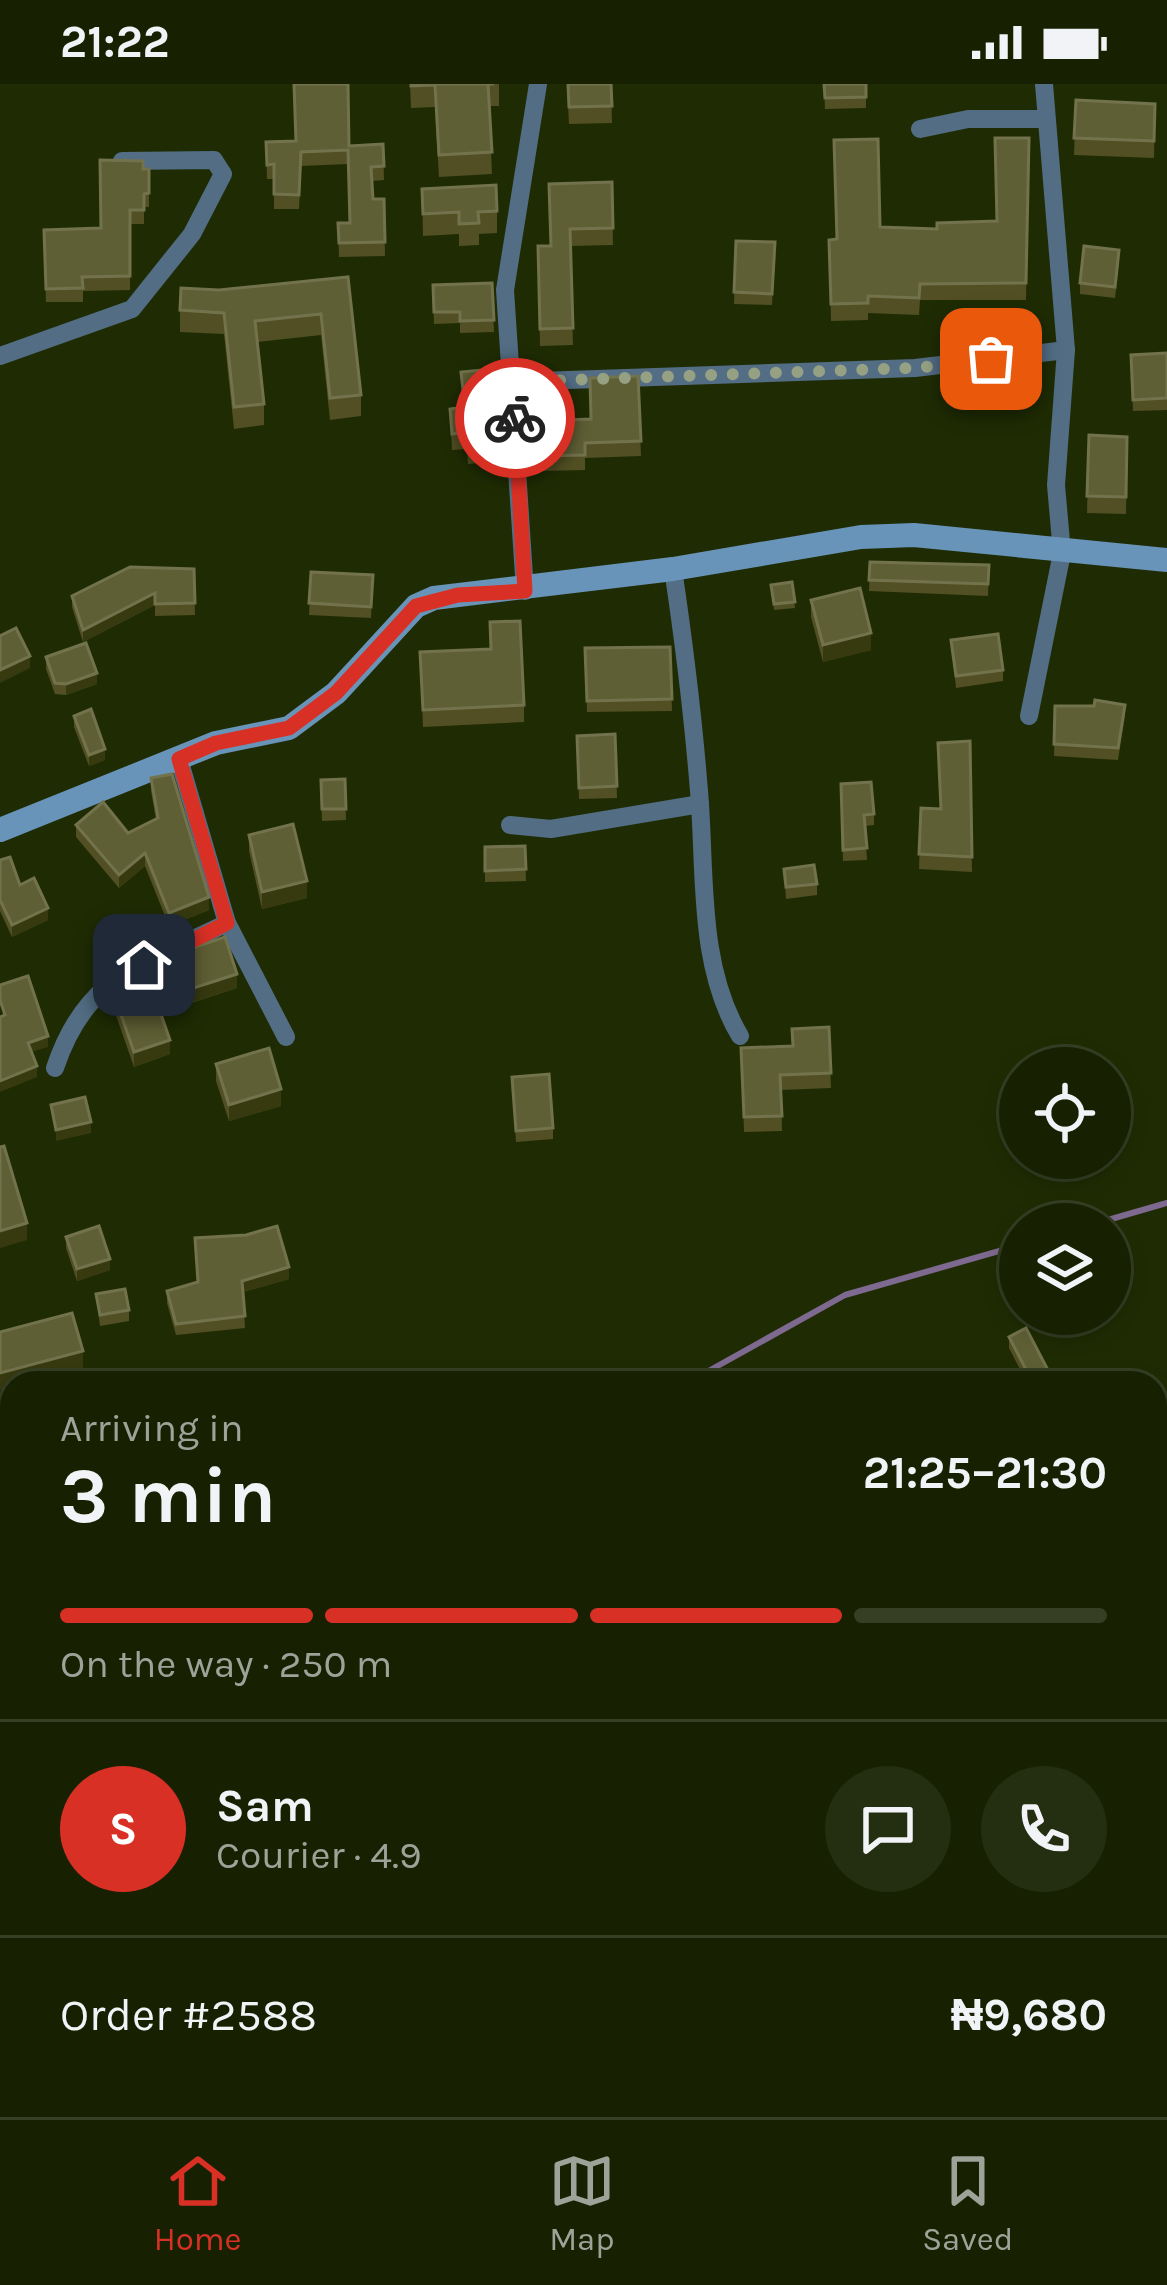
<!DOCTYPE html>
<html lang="en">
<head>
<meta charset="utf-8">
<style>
  :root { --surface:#172102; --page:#242e11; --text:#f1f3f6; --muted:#9ea399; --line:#363e24; --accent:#d93025 }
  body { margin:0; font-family:Karla,sans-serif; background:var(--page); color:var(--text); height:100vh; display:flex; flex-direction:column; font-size:45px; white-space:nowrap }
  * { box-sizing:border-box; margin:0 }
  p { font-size:39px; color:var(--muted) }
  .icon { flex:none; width:66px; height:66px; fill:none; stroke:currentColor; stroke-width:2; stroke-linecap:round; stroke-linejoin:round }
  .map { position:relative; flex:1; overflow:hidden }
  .details { position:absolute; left:0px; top:1287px; width:1167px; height:747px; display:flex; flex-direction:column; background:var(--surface); border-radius:36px 36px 0 0; box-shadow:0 6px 18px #0003,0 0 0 3px var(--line) }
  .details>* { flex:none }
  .fabs { position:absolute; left:999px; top:963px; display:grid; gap:24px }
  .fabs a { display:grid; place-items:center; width:132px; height:132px; border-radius:50%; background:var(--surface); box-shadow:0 6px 18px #0003,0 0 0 3px var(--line); font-size:60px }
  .pin { position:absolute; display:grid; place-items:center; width:102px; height:102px; color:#fff; margin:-51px; border-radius:24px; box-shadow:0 6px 18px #0006 }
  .courier { position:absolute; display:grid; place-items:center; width:120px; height:120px; margin:-60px; border:9px solid #d93025; border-radius:50%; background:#fff; color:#222; box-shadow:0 3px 15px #0007 }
  .headline em { font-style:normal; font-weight:700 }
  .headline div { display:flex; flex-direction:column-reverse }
  .headline { display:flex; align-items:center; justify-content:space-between; height:204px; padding:0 60px }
  h1 { font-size:78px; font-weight:700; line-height:90px }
  .bar { display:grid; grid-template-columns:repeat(4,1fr); gap:18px 12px; align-content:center; height:144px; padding:0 60px }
  .bar i { height:15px; border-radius:9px; background:var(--line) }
  .bar .selected { background:var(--accent) }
  .bar p { grid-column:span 4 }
  .line { display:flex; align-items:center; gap:30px; padding:0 60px; border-top:3px solid var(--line) }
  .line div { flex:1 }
  .round { display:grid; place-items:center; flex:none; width:126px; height:126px; border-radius:63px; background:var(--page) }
  .status { display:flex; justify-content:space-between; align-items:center; height:84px; padding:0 60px; background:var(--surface); direction:ltr }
  .status svg { height:33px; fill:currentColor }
  .tabs { display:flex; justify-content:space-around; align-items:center; height:168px; border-top:3px solid var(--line); background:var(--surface); font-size:33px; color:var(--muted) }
  .tabs a { display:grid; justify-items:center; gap:6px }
  .tabs .selected { color:var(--accent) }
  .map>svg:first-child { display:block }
</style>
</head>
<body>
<div class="status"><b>21:22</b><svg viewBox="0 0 49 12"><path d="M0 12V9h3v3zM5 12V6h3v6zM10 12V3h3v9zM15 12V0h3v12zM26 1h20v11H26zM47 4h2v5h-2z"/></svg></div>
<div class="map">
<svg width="1167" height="2033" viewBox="0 0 1167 2033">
  <rect width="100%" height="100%" fill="#1f2c03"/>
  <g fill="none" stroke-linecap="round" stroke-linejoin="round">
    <g stroke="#7e6a90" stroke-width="6">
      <polyline points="1094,1140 1167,1119"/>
      <polyline points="687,1299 845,1211 1020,1161"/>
      <polyline points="0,1534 12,1532"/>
    </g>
    <g stroke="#526d84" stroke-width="18">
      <polyline points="920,45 968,35 1046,35"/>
      <polyline points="0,272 132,225 192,150 223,90 214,76 122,77"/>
      <polyline points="510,298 915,284 1066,266"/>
      <path d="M673,485c11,74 20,147 26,222 7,81 -2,173 41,245"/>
      <polyline points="525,507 505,206 538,0"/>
      <polyline points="1029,632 1062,469 1056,401 1066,266 1044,0"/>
      <polyline points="179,675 227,839 286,953"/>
      <polyline points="510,741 551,745 700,720"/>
      <path d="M55,984c32,-96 89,-103 172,-145"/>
      <polyline points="1155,1491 1167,1489"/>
      <polyline points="1155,1713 1155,1748"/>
      <polyline points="1155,1895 1167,1951"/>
      <polyline points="421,2022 431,2033"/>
      <polyline points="603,2033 621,2022"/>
      <polyline points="942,2033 943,2022"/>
    </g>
    <polyline stroke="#6994b9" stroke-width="24" points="0,746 216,659 289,644 336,609 416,522 434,514 673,485 861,453 914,451 1167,476"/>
  </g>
  <g fill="#514f23">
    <polygon points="410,0 499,0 499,22 489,22 492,90 439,93 435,23 411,24"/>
    <polygon points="567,0 611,0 612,39 569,40"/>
    <polygon points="824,0 866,0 866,24 825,25"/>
    <polygon points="1076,16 1155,20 1154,74 1074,71"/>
    <polygon points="1029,54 1026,216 920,216 919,231 868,229 868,236 831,237 829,156 880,143 937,145 996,137"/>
    <polygon points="296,57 349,62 383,60 384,96 372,97 373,115 384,115 385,172 339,173 338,139 349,139 348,80 301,82 299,125 274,125 274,95 267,95 266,58"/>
    <polygon points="143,85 149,85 149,123 144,123 144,140 130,140 130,206 83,207 83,218 46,218 44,146 101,144"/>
    <polygon points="612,98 613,161 570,162 573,261 540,262 538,162 550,162"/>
    <polygon points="422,105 497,127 497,149 479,150 479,161 459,162 459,150 423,152"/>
    <polygon points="736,157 775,158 772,221 734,220"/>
    <polygon points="1119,177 1115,214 1080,210 1080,199"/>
    <polygon points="348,193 361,311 361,332 330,336 321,251 257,258 264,320 264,341 234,345 224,250 180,248 180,226 219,206"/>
    <polygon points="492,199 494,248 460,249 460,239 434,240 433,201"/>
    <polygon points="1167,269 1167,326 1133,327 1131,271"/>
    <polygon points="461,288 501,361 501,377 468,380 467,365 452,366 450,325 463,324"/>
    <polygon points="638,292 641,372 585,374 585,386 541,387 540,337 591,335"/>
    <polygon points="1089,351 1127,353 1126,430 1087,429"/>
    <polygon points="870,478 989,481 988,512 869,507"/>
    <polygon points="194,485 195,531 155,532 155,521 83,558 72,523 72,512"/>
    <polygon points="311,488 373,491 371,534 309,531"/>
    <polygon points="792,498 795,524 774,526 771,501"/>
    <polygon points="811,516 871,566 823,578 811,533"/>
    <polygon points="951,556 1003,586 1003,597 956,604"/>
    <polygon points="670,563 672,627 587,628 585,564"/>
    <polygon points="420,568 524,621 524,638 423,643"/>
    <polygon points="46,573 97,600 66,611 55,610 46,585"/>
    <polygon points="1055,622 1125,632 1118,676 1054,672"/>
    <polygon points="74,632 105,676 89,682 74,643"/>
    <polygon points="615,650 617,714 579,715 577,652"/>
    <polygon points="970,657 972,788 919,785 921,724 940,725"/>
    <polygon points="151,694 209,826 169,842 145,782 119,804 76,753 76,741 128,749 156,735 151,707"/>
    <polygon points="345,695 346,736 322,737 321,696"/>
    <polygon points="841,700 874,730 874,741 865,742 867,776 843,777"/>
    <polygon points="249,751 307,814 262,825 249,767"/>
    <polygon points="525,762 526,797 485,798 485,763"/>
    <polygon points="0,776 48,836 12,853 0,827"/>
    <polygon points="784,785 817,800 817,811 786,815"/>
    <polygon points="174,870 237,904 161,929 170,970 134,983 111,917 111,902 174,877"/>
    <polygon points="829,943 831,1004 781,1006 782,1047 744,1048 741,964 792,962"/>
    <polygon points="216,980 281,1022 229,1037 216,997"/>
    <polygon points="512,993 553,1044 553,1055 516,1058"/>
    <polygon points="66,1153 110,1186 77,1197 66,1164"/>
    <polygon points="289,1195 243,1208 245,1244 176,1251 167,1219 167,1207"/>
    <polygon points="96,1210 129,1226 129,1237 100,1242"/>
    <polygon points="1009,1253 1049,1299 1027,1299 1009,1264"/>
    <polygon points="1167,1369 1167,1454 1155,1456 1155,1371"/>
    <polygon points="1167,1796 1160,1862 1155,1846 1155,1799"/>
  </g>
  <g fill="#373a0f">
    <polygon points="155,509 155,521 83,558 83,546"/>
    <polygon points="871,549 871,566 823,578 823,561"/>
    <polygon points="30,572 30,584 0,599 0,586"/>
    <polygon points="97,589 97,600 66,611 66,600"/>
    <polygon points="105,665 105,676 89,682 89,671"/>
    <polygon points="145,769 145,782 119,804 119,791"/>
    <polygon points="307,797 307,814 262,825 262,808"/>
    <polygon points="209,813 209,826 169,842 169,829"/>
    <polygon points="48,824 48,836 12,853 12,841"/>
    <polygon points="237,890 237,904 156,930 156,916"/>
    <polygon points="48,952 48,963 28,969 28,959"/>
    <polygon points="170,956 170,970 134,983 134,968"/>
    <polygon points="37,982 37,993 0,1008 0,997"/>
    <polygon points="281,1005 281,1022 229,1037 229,1021"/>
    <polygon points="91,1038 91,1049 56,1057 56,1046"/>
    <polygon points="27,1139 27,1156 0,1164 0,1147"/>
    <polygon points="110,1175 110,1186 77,1197 77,1185"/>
    <polygon points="289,1183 289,1195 242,1208 242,1197"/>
    <polygon points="83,1267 83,1284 26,1299 12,1299 12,1303 0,1306 0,1289"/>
    <polygon points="1049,1288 1049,1299 1032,1299 1032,1297"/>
    <polygon points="1167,1577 1167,1590 1155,1592 1155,1580"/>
    <polygon points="1167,1847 1167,1860 1160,1862 1160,1850"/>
  </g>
  <g fill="#5f5f35" stroke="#72734c" stroke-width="3">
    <polygon points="294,0 348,0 349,62 383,60 384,82 371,83 373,115 384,115 385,158 339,159 338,139 350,139 348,66 301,68 299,111 274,110 274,80 267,81 266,58 296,57"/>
    <polygon points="411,0 494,0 488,0 492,68 439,71 435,1 411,2"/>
    <polygon points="568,0 611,0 612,22 569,23"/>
    <polygon points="824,0 866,0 866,13 825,14"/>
    <polygon points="1076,16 1155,20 1154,57 1074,54"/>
    <polygon points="995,54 1029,54 1026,199 920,200 919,214 868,212 868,219 831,220 829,156 837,155 834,56 878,55 880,143 937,145 937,139 997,137"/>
    <polygon points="100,76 143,77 143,85 149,85 149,109 144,110 144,126 130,126 130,192 82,193 83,204 46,205 44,146 101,144"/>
    <polygon points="612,98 613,144 570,145 573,244 540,245 538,162 551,162 549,100"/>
    <polygon points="496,101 497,127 478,128 479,139 459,140 459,128 423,130 422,105"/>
    <polygon points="736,157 775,158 772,210 734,208"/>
    <polygon points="1084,162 1119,166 1115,203 1080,199"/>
    <polygon points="348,193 361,311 330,314 321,230 255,237 264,320 234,323 224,229 180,226 181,204 219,206"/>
    <polygon points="492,199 494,236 460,237 460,228 434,228 433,201"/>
    <polygon points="1167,269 1167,314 1133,316 1131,271"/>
    <polygon points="494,285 501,361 468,364 467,348 452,350 450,325 465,323 461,288"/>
    <polygon points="638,292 641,357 585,359 585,371 541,372 540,337 591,335 590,294"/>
    <polygon points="1089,351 1127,353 1126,413 1087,412"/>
    <polygon points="870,478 989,481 988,500 869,496"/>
    <polygon points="130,483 194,485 195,519 155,520 155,509 83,546 72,512"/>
    <polygon points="311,488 373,491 371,523 309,519"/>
    <polygon points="792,498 795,518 774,520 771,501"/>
    <polygon points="860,504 871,549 823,561 811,516"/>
    <polygon points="520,537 524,621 423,626 420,568 491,565 490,538"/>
    <polygon points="16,544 30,572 0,586 0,552"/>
    <polygon points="998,550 1003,586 956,592 951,556"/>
    <polygon points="86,559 97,589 66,600 55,599 46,573"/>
    <polygon points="670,563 672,615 587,617 585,564"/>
    <polygon points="1095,616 1125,621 1118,664 1054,660 1055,622 1094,622"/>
    <polygon points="91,625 105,665 89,671 74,632"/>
    <polygon points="615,650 617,702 579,704 577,652"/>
    <polygon points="970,657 972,773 919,770 921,724 941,725 938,659"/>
    <polygon points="172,690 209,813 169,829 145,769 119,791 76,741 103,718 128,749 158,734 151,694"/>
    <polygon points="345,695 346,725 322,725 321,696"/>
    <polygon points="871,698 874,730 864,731 867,764 843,766 841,700"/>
    <polygon points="293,740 307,797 262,808 249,751"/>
    <polygon points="525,762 526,785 485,787 485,763"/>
    <polygon points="10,773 20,801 34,794 48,824 12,841 0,816 0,776"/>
    <polygon points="814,781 817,800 786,803 784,785"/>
    <polygon points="225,853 237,890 156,916 170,956 134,968 111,902 176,877 174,870"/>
    <polygon points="28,892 48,952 28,959 37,982 0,997 0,933 5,931 0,916 0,901"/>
    <polygon points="829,943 831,989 780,991 782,1032 744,1033 741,964 793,962 792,945"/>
    <polygon points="269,964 281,1005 229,1021 216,980"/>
    <polygon points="549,990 553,1044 516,1047 512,993"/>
    <polygon points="85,1013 91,1038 56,1046 51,1021"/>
    <polygon points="4,1062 27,1139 0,1147 0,1063"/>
    <polygon points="99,1142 110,1175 77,1185 66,1153"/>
    <polygon points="277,1142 289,1183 242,1197 245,1232 176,1240 167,1207 198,1198 195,1154 246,1151"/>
    <polygon points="125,1205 129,1226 100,1231 96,1210"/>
    <polygon points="72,1229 83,1267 0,1289 0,1248"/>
    <polygon points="1026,1244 1049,1288 1032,1297 1009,1253"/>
    <polygon points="1167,1369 1167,1439 1155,1442 1155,1371"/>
    <polygon points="1167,1493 1167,1531 1162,1532 1167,1553 1167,1577 1155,1580 1155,1495"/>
    <polygon points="1167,1796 1167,1847 1160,1850 1155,1833 1155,1799"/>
    <polygon points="172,2022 173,2022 207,2033 169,2033"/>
    <polygon points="739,2022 775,2022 778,2033 741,2033"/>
    <rect x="867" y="2022" width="51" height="11"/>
    <polygon points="1155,2027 1155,2033 1105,2033 1104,2030"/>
  </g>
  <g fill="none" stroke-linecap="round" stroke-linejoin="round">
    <polyline stroke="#96a184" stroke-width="12" stroke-dasharray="0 21.6" points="515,334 510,298 916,284 991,275"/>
    <polyline stroke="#d93025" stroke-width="15" points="144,881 227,839 179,675 216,659 289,644 336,609 416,522 458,511 525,507 515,334"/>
  </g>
</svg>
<div class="fabs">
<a><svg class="icon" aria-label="locate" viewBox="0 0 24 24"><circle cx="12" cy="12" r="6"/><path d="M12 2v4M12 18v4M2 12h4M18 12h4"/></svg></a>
<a><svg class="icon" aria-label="layers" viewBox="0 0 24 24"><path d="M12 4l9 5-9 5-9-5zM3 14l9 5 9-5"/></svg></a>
</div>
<div class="pin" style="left:991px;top:275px;background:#ea580c"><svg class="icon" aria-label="bag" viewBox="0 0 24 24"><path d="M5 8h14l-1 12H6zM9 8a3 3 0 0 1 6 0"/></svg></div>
<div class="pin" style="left:144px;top:881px;background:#1f2937"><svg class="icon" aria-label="home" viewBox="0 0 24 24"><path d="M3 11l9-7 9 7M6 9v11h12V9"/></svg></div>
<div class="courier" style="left:515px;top:334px"><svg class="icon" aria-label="bike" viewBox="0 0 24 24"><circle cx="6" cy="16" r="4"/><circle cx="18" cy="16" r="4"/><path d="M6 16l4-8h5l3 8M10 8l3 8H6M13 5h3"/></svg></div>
<section class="details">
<div class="headline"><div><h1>3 min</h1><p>Arriving in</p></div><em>21:25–21:30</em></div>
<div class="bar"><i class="selected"></i><i class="selected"></i><i class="selected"></i><i></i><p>On the way · 250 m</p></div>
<div class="line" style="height:216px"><b class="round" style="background:var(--accent);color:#fff">S</b><div><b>Sam</b><p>Courier · 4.9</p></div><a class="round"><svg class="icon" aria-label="chat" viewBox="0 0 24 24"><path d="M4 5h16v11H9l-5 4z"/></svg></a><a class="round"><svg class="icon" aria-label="phone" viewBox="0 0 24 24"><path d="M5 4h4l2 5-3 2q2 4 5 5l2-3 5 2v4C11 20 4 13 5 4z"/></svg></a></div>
<div class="line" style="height:156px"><div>Order #2588</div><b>₦9,680</b></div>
</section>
</div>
<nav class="tabs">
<a class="selected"><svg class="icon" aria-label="home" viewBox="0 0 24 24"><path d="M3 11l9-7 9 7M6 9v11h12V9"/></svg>Home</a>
<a><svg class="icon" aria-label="map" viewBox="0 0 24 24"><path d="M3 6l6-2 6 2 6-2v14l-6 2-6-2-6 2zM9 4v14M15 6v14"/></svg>Map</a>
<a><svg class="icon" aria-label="saved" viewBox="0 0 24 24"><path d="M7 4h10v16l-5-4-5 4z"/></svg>Saved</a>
</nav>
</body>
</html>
